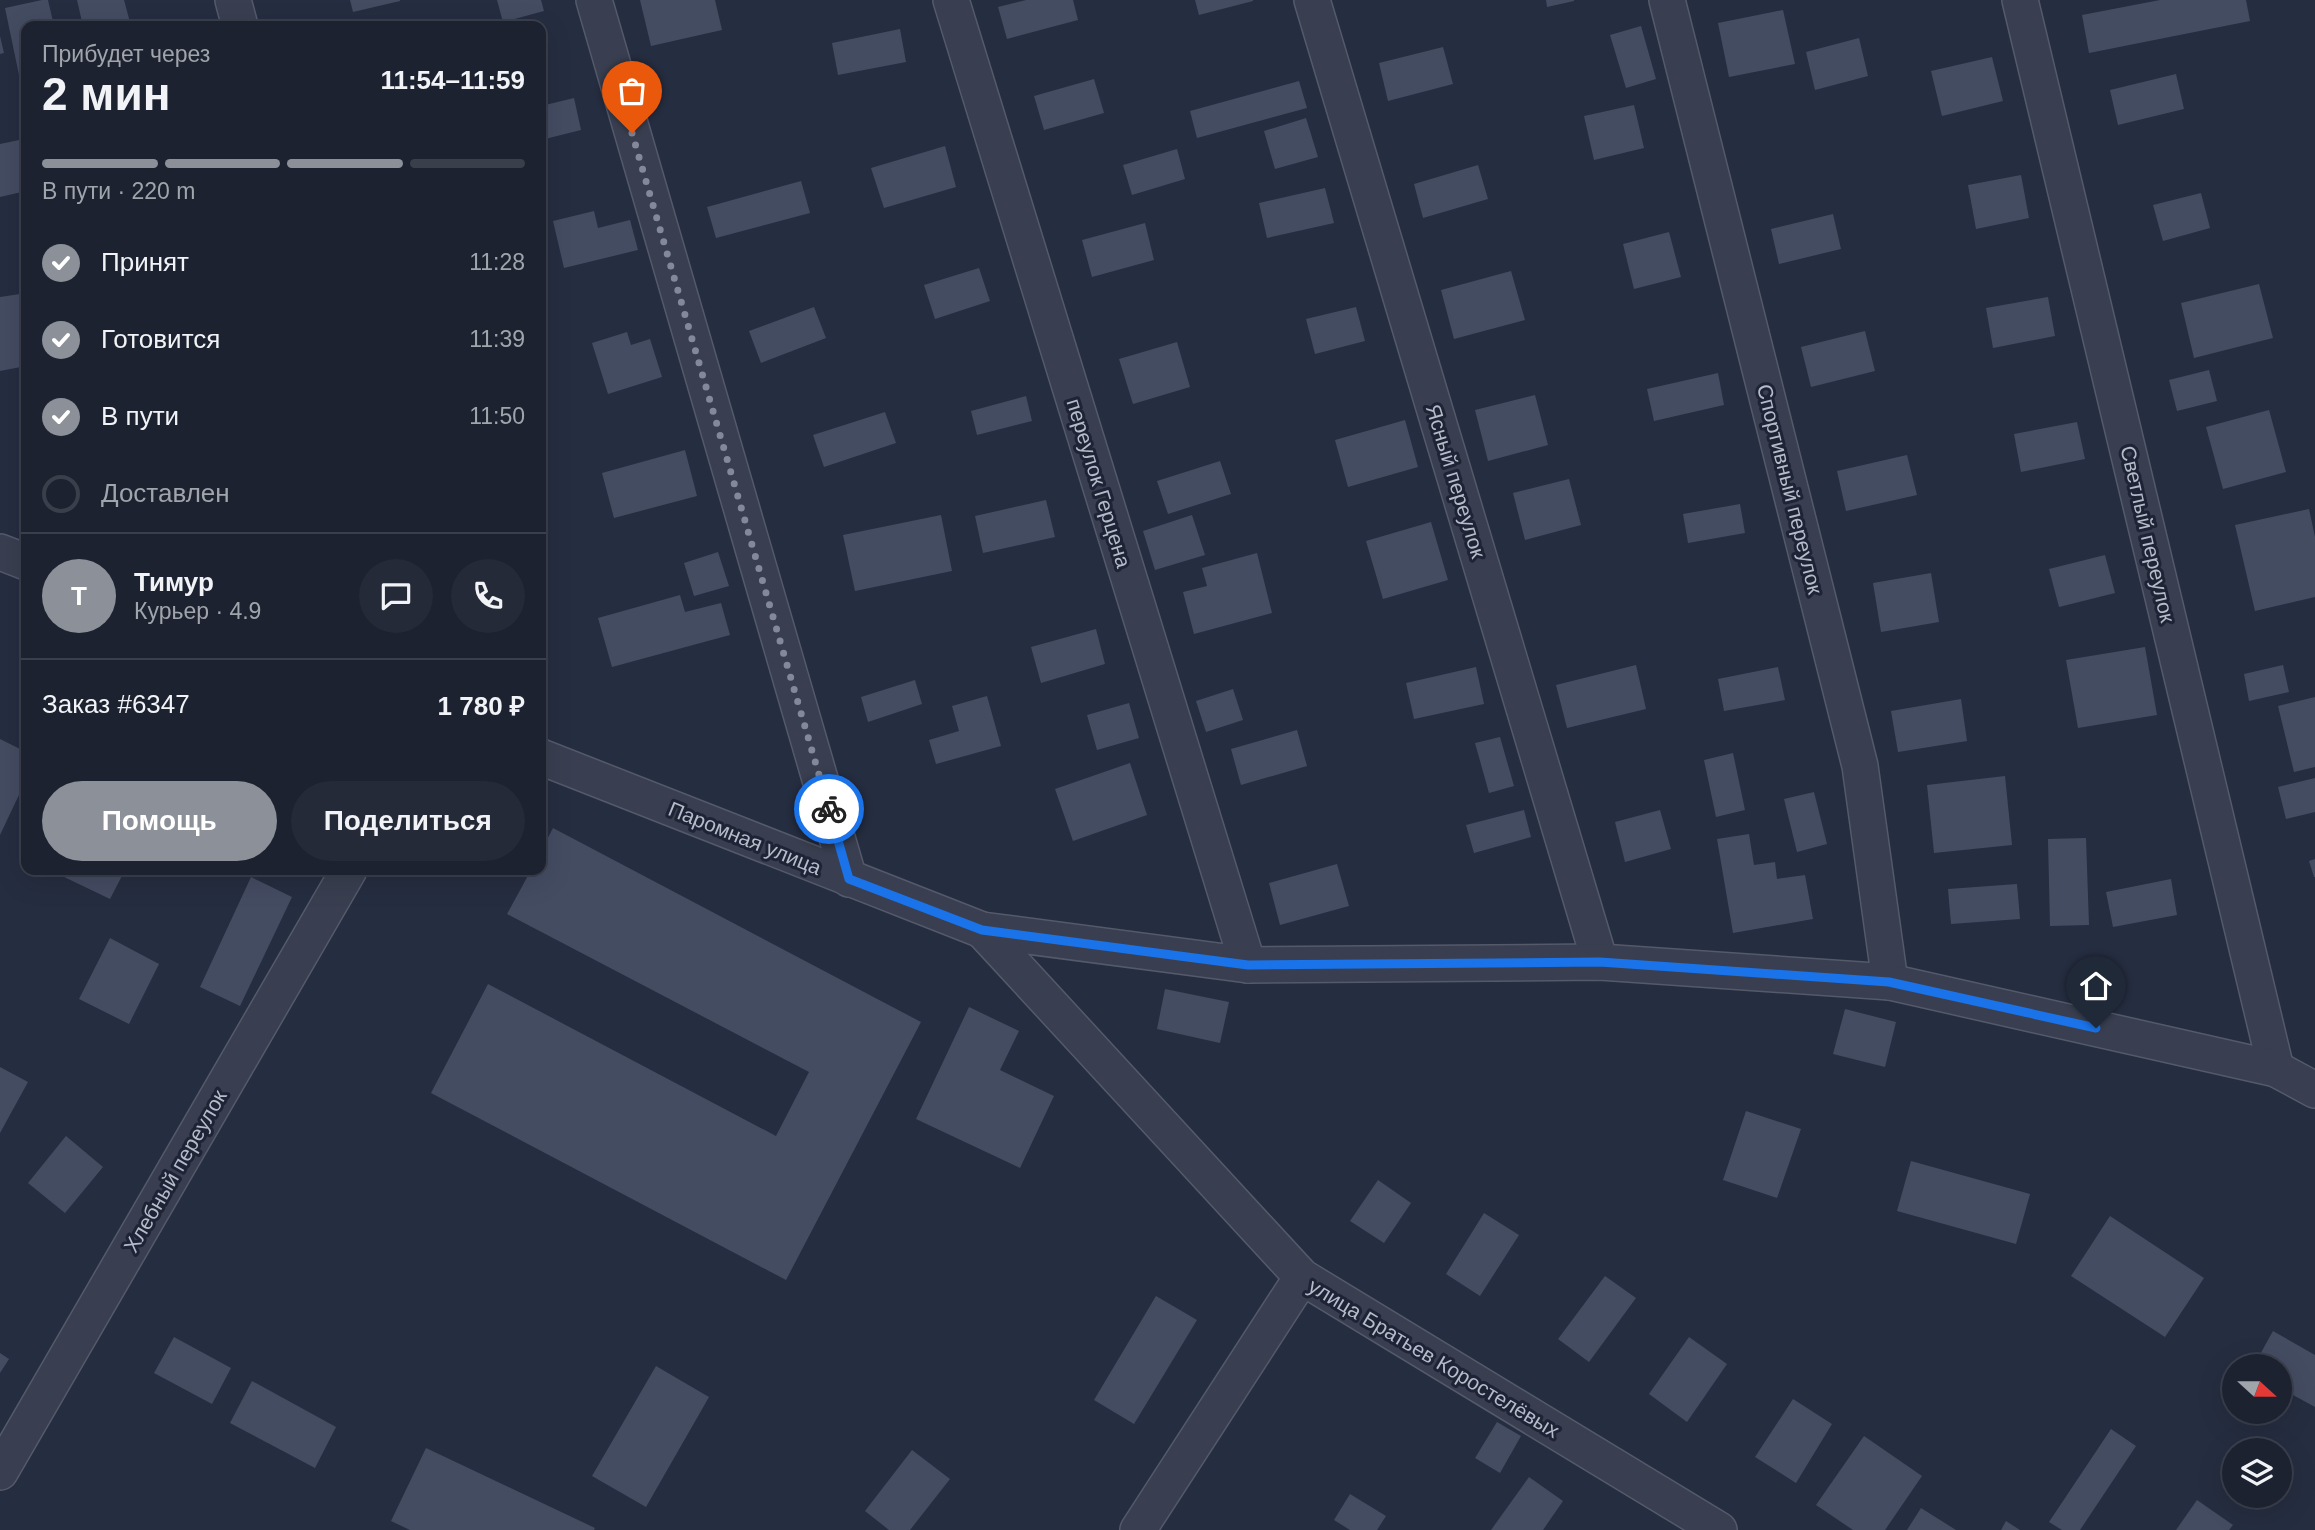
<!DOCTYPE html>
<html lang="ru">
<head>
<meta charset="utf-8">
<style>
  :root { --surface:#1c2230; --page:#252a38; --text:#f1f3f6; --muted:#a0a4ab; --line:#3a3f4c; --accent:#8c9099 }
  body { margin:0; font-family:Arial,sans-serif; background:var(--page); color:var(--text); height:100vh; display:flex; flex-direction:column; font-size:26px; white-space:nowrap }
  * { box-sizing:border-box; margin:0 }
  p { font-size:23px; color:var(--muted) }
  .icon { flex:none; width:38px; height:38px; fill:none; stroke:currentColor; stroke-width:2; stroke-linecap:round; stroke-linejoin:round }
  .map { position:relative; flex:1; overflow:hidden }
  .drawer { position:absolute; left:21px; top:21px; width:525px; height:854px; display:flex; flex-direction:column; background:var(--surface); border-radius:14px; box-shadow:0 7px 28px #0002,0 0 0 2px var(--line) }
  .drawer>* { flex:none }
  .needle { width:46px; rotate:111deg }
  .tools { position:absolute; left:2222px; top:1354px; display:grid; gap:14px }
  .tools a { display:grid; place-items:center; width:70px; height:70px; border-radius:50%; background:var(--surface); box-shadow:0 7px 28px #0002,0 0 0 2px var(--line); font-size:35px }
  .pin { position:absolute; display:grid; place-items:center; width:60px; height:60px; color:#fff; margin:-72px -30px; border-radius:50% 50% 50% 0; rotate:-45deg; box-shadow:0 0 7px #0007 }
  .pin .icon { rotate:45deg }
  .courier { position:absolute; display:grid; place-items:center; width:70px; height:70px; margin:-35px; border:5px solid #1a73e8; border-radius:50%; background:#fff; color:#222; box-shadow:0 2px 9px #0007 }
  .headline em { font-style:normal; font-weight:800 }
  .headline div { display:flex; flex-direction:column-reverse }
  .headline { display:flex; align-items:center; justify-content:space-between; height:119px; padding:0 21px }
  h1 { font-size:46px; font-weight:800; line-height:52px }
  .bar { display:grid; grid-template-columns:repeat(4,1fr); gap:10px 7px; align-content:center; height:84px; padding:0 21px }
  .bar i { height:9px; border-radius:5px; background:var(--line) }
  .bar .current { background:var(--accent) }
  .bar p { grid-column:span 4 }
  .line { display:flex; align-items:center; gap:18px; padding:0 21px; border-top:2px solid var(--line) }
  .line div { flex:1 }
  .round { display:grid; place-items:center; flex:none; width:74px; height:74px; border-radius:37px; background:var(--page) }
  ol { padding:0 21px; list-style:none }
  li { display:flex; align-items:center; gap:21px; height:77px }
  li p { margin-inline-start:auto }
  li .icon { padding:7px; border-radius:50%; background:var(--accent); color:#fff; stroke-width:4 }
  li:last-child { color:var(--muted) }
  li i { width:38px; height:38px; border:4px solid var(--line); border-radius:50% }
  .button { display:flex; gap:14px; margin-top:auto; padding:14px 21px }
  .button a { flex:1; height:80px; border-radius:42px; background:var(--accent); color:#fff; font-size:28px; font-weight:800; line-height:80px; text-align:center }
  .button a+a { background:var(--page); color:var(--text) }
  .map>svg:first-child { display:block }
</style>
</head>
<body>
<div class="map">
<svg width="2315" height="1530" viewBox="0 0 2315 1530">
  <rect width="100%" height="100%" fill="#252d40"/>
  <g fill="#444c62">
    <polygon points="42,0 48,0 54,26 26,26 26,73 19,75 5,8"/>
    <polygon points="77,0 124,0 131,26 83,26"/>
    <polygon points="350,0 400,0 400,1 353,12"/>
    <polygon points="497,0 541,0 544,11 503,22"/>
    <polygon points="640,0 715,0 722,30 651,46"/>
    <polygon points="1026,0 1073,0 1078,20 1007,39 998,7"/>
    <polygon points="1195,0 1253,0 1253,1 1199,15"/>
    <polygon points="1546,0 1574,0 1574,1 1547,7"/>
    <polygon points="2160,0 2246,0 2250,21 2089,53 2082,15"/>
    <polygon points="1783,10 1795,64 1729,77 1718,23"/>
    <polygon points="1641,26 1656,79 1626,88 1610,35"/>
    <polygon points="900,29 906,62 838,75 832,43"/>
    <polygon points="0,36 4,53 0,54"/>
    <polygon points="1859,38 1868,76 1815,90 1806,52"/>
    <polygon points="1443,47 1453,84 1388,101 1379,63"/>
    <polygon points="1992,57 2003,101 1942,116 1931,71"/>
    <polygon points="2176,74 2184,109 2118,125 2110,90"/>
    <polygon points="1094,79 1104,113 1044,130 1034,96"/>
    <polygon points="1299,81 1307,108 1197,138 1190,111"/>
    <polygon points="574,98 581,130 541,140 541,106"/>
    <polygon points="1634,105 1644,148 1594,160 1584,116"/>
    <polygon points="1306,118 1318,157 1275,169 1264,131"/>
    <polygon points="24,139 26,191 0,197 0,144"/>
    <polygon points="945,146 956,187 884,208 871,168"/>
    <polygon points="1177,149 1185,179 1132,195 1123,165"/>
    <polygon points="1478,165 1488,199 1423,218 1414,184"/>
    <polygon points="2021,175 2029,218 1976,229 1968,185"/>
    <polygon points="801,181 810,213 716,238 707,207"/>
    <polygon points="1325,188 1334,223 1267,238 1259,203"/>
    <polygon points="2201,193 2210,228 2163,241 2153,205"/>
    <polygon points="594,211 598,228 630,220 638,250 564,268 553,221"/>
    <polygon points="1833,214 1841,249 1779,264 1771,229"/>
    <polygon points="1145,223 1154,260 1092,277 1082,240"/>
    <polygon points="1669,232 1681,277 1634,289 1623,244"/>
    <polygon points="979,268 990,301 935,319 924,285"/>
    <polygon points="1511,271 1525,320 1454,339 1441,290"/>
    <polygon points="2259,284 2273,338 2194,358 2181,303"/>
    <polygon points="20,294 26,328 26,366 0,371 0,297"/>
    <polygon points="2048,297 2055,336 1993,348 1986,308"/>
    <polygon points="814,307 826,338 761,363 749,331"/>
    <polygon points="1356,307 1365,341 1315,354 1306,319"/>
    <polygon points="1865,331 1875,371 1811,387 1801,347"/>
    <polygon points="627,332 631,345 650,339 662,377 608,394 592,343"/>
    <polygon points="1177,342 1190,387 1133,404 1119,359"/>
    <polygon points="2209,370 2217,401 2177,411 2169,380"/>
    <polygon points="1718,373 1724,405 1654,421 1647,389"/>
    <polygon points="1535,395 1548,445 1488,461 1475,410"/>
    <polygon points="1026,396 1032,421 977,435 971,411"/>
    <polygon points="2269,410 2286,472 2223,489 2206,427"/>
    <polygon points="885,412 896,443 824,467 813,435"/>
    <polygon points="1405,420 1418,467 1348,487 1335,440"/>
    <polygon points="2077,422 2085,459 2021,472 2014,434"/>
    <polygon points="685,450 697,496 614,518 602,473"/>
    <polygon points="1907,455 1917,495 1846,511 1837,471"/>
    <polygon points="1220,461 1231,494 1168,514 1157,481"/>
    <polygon points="1569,479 1581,525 1525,540 1513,493"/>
    <polygon points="1046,500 1055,537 983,553 975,516"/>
    <polygon points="1740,504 1745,533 1688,543 1683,514"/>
    <polygon points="2309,509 2315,537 2315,597 2255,611 2235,525"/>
    <polygon points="941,515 952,571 855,591 843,535"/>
    <polygon points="1192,515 1205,555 1155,570 1143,531"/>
    <polygon points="1431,522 1448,580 1383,599 1366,541"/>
    <polygon points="718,552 729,586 694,596 684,563"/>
    <polygon points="1257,553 1272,613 1194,634 1183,592 1207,586 1202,568"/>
    <polygon points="2105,555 2115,593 2059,607 2049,569"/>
    <polygon points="1931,573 1939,622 1881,632 1873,583"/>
    <polygon points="680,595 685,612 721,603 730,635 612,667 598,618"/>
    <polygon points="1096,629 1105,664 1041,683 1031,647"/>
    <polygon points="2145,647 2157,715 2078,728 2066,660"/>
    <polygon points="1636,665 1646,709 1567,728 1556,685"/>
    <polygon points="2283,665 2289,692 2249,701 2244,674"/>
    <polygon points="1476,667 1484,704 1414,719 1406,683"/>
    <polygon points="1778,667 1785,700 1724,711 1718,679"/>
    <polygon points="915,680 922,704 868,722 861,697"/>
    <polygon points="1233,689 1243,720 1206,732 1196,701"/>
    <polygon points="987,696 1001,746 936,764 929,740 959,731 952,706"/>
    <polygon points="2315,697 2315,767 2294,772 2278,706"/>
    <polygon points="1961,699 1967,741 1898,752 1891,711"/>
    <polygon points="1129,703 1139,738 1097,750 1087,715"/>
    <polygon points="1297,730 1307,766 1241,785 1231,749"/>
    <polygon points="1500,737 1514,786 1489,793 1475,743"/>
    <polygon points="0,739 26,752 26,780 0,835"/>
    <polygon points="1733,753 1745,810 1716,817 1704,760"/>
    <polygon points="1130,763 1147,815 1073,841 1055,789"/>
    <polygon points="2005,776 2012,845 1934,853 1927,785"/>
    <polygon points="2315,778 2315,812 2286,819 2278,787"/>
    <polygon points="1814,792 1827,844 1797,852 1784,799"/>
    <polygon points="1524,810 1531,837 1474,853 1466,825"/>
    <polygon points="1660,810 1671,849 1625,862 1615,822"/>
    <polygon points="553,828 921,1022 786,1280 431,1093 488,984 776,1136 809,1072 507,914 531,870 541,870 541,851"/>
    <polygon points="1749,834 1754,865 1775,862 1777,879 1805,875 1813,919 1733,933 1717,839"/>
    <polygon points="2086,838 2089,925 2050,926 2048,839"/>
    <polygon points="2315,859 2315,877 2314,877 2309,861"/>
    <polygon points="1337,864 1349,906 1280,925 1269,883"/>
    <polygon points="63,870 125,870 110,899 60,875"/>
    <polygon points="251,877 292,897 240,1006 200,987"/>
    <polygon points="2171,879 2177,915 2113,927 2106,892"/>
    <polygon points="2017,884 2020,919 1951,924 1948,889"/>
    <polygon points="110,938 159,964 129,1024 79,999"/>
    <polygon points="1165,989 1229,1002 1220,1043 1157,1029"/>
    <polygon points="969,1007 1019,1031 1000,1070 1054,1096 1020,1168 916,1119"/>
    <polygon points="1845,1009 1896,1022 1885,1067 1833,1054"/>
    <polygon points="0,1067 28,1082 0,1133"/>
    <polygon points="1746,1111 1801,1129 1777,1198 1723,1180"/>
    <polygon points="66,1136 103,1167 65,1213 28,1183"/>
    <polygon points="1911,1161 2030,1194 2016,1244 1897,1211"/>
    <polygon points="1378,1180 1411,1203 1384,1243 1350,1221"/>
    <polygon points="1484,1213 1519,1235 1480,1296 1446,1274"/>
    <polygon points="2110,1216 2204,1278 2165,1337 2071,1276"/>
    <polygon points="1605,1276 1636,1298 1589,1362 1558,1339"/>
    <polygon points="1156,1296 1197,1320 1134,1424 1094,1400"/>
    <polygon points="2273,1331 2315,1355 2315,1407 2280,1388 2280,1367 2253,1367"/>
    <polygon points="174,1337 231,1368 212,1404 154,1373"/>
    <polygon points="1689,1337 1727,1364 1687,1422 1649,1394"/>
    <polygon points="0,1353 9,1359 0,1373"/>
    <polygon points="656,1366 709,1397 646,1507 592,1476"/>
    <polygon points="252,1381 336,1427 315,1468 230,1423"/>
    <polygon points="1793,1399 1832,1424 1796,1483 1755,1457"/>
    <polygon points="1497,1422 1521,1436 1500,1473 1475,1458"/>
    <polygon points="2111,1429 2136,1446 2080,1530 2062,1530 2049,1522"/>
    <polygon points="1864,1436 1922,1476 1885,1530 1853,1530 1816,1505"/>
    <polygon points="426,1448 595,1528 594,1530 410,1530 391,1521"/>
    <polygon points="912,1450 950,1479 910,1530 889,1530 865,1511"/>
    <polygon points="1529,1477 1563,1501 1543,1530 1491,1530"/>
    <polygon points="1350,1494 1386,1516 1377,1530 1350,1530 1334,1520"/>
    <polygon points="2197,1500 2233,1525 2229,1530 2176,1530"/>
    <polygon points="1921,1508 1956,1530 1907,1530"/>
    <polygon points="2006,1521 2020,1530 2001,1530"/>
  </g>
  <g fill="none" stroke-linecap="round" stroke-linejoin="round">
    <g stroke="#545a6a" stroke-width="38">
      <g id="minor">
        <polyline points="233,0 240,26"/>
        <polyline points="594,0 849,879"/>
        <polyline points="951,0 1248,965"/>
        <polyline points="1312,0 1600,962"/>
        <polyline points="1667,0 1860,766 1890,982"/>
        <polyline points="2020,0 2276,1069"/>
        <polyline points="0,552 26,562"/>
        <polyline points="541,757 982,930 1248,965 1600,962 1890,982 2276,1069 2315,1090"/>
        <polyline points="982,930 1302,1277 1719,1530"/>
        <polyline points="0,1472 349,870"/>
        <polyline points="1138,1530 1302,1277"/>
      </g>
    </g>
    <use href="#minor" stroke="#393f50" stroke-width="35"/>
  </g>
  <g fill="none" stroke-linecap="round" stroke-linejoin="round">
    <polyline stroke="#83899a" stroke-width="7" stroke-dasharray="0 12.6" points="632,133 829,809"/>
    <polyline stroke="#1a73e8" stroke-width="9" points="829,809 849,879 982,930 1248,965 1600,962 1889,982 2096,1028"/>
  </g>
  <g text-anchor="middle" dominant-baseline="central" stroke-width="6" stroke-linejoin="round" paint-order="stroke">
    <g font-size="21" fill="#b6bbca" stroke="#1e2435">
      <text transform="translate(1456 481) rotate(73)">Ясный переулок</text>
      <text transform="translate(1099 483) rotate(73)">переулок Герцена</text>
      <text transform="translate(1790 489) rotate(76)">Спортивный переулок</text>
      <text transform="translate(2148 534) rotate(77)">Светлый переулок</text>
      <text transform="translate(745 838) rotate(22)">Паромная улица</text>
      <text transform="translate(175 1171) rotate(-60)">Хлебный переулок</text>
      <text transform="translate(1434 1358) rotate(31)">улица Братьев Коростелёвых</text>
    </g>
  </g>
</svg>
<div class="tools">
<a><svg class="needle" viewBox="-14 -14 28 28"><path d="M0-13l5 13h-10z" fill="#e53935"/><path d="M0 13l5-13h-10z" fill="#a0a4ab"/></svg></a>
<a><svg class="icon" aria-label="layers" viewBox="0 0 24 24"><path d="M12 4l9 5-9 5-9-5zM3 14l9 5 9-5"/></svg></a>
</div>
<div class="pin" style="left:632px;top:133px;background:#ea580c"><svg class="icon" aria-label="bag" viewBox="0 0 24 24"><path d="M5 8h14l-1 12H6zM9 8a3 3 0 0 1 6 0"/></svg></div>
<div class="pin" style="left:2096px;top:1028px;background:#1f2937"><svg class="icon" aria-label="home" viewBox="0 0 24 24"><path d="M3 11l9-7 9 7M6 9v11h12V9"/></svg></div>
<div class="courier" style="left:829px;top:809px"><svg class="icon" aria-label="bike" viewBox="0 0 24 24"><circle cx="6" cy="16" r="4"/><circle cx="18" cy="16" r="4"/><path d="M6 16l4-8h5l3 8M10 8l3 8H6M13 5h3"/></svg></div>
<section class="drawer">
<div class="headline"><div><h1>2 мин</h1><p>Прибудет через</p></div><em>11:54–11:59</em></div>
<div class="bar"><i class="current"></i><i class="current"></i><i class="current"></i><i></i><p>В пути · 220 m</p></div>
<ol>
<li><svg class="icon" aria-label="check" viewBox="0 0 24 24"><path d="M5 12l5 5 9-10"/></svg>Принят<p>11:28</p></li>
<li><svg class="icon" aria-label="check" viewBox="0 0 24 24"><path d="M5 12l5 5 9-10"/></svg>Готовится<p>11:39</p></li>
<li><svg class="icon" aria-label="check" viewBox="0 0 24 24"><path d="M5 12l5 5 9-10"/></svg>В пути<p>11:50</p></li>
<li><i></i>Доставлен</li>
</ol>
<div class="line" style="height:126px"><b class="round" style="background:var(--accent);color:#fff">Т</b><div><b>Тимур</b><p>Курьер · 4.9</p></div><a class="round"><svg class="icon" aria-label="chat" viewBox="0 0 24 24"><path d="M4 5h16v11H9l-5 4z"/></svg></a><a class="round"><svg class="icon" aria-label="phone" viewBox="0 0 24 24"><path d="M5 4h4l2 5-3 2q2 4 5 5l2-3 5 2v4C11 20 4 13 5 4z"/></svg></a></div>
<div class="line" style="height:91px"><div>Заказ #6347</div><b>1 780 ₽</b></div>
<div class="button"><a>Помощь</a><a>Поделиться</a></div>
</section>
</div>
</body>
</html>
